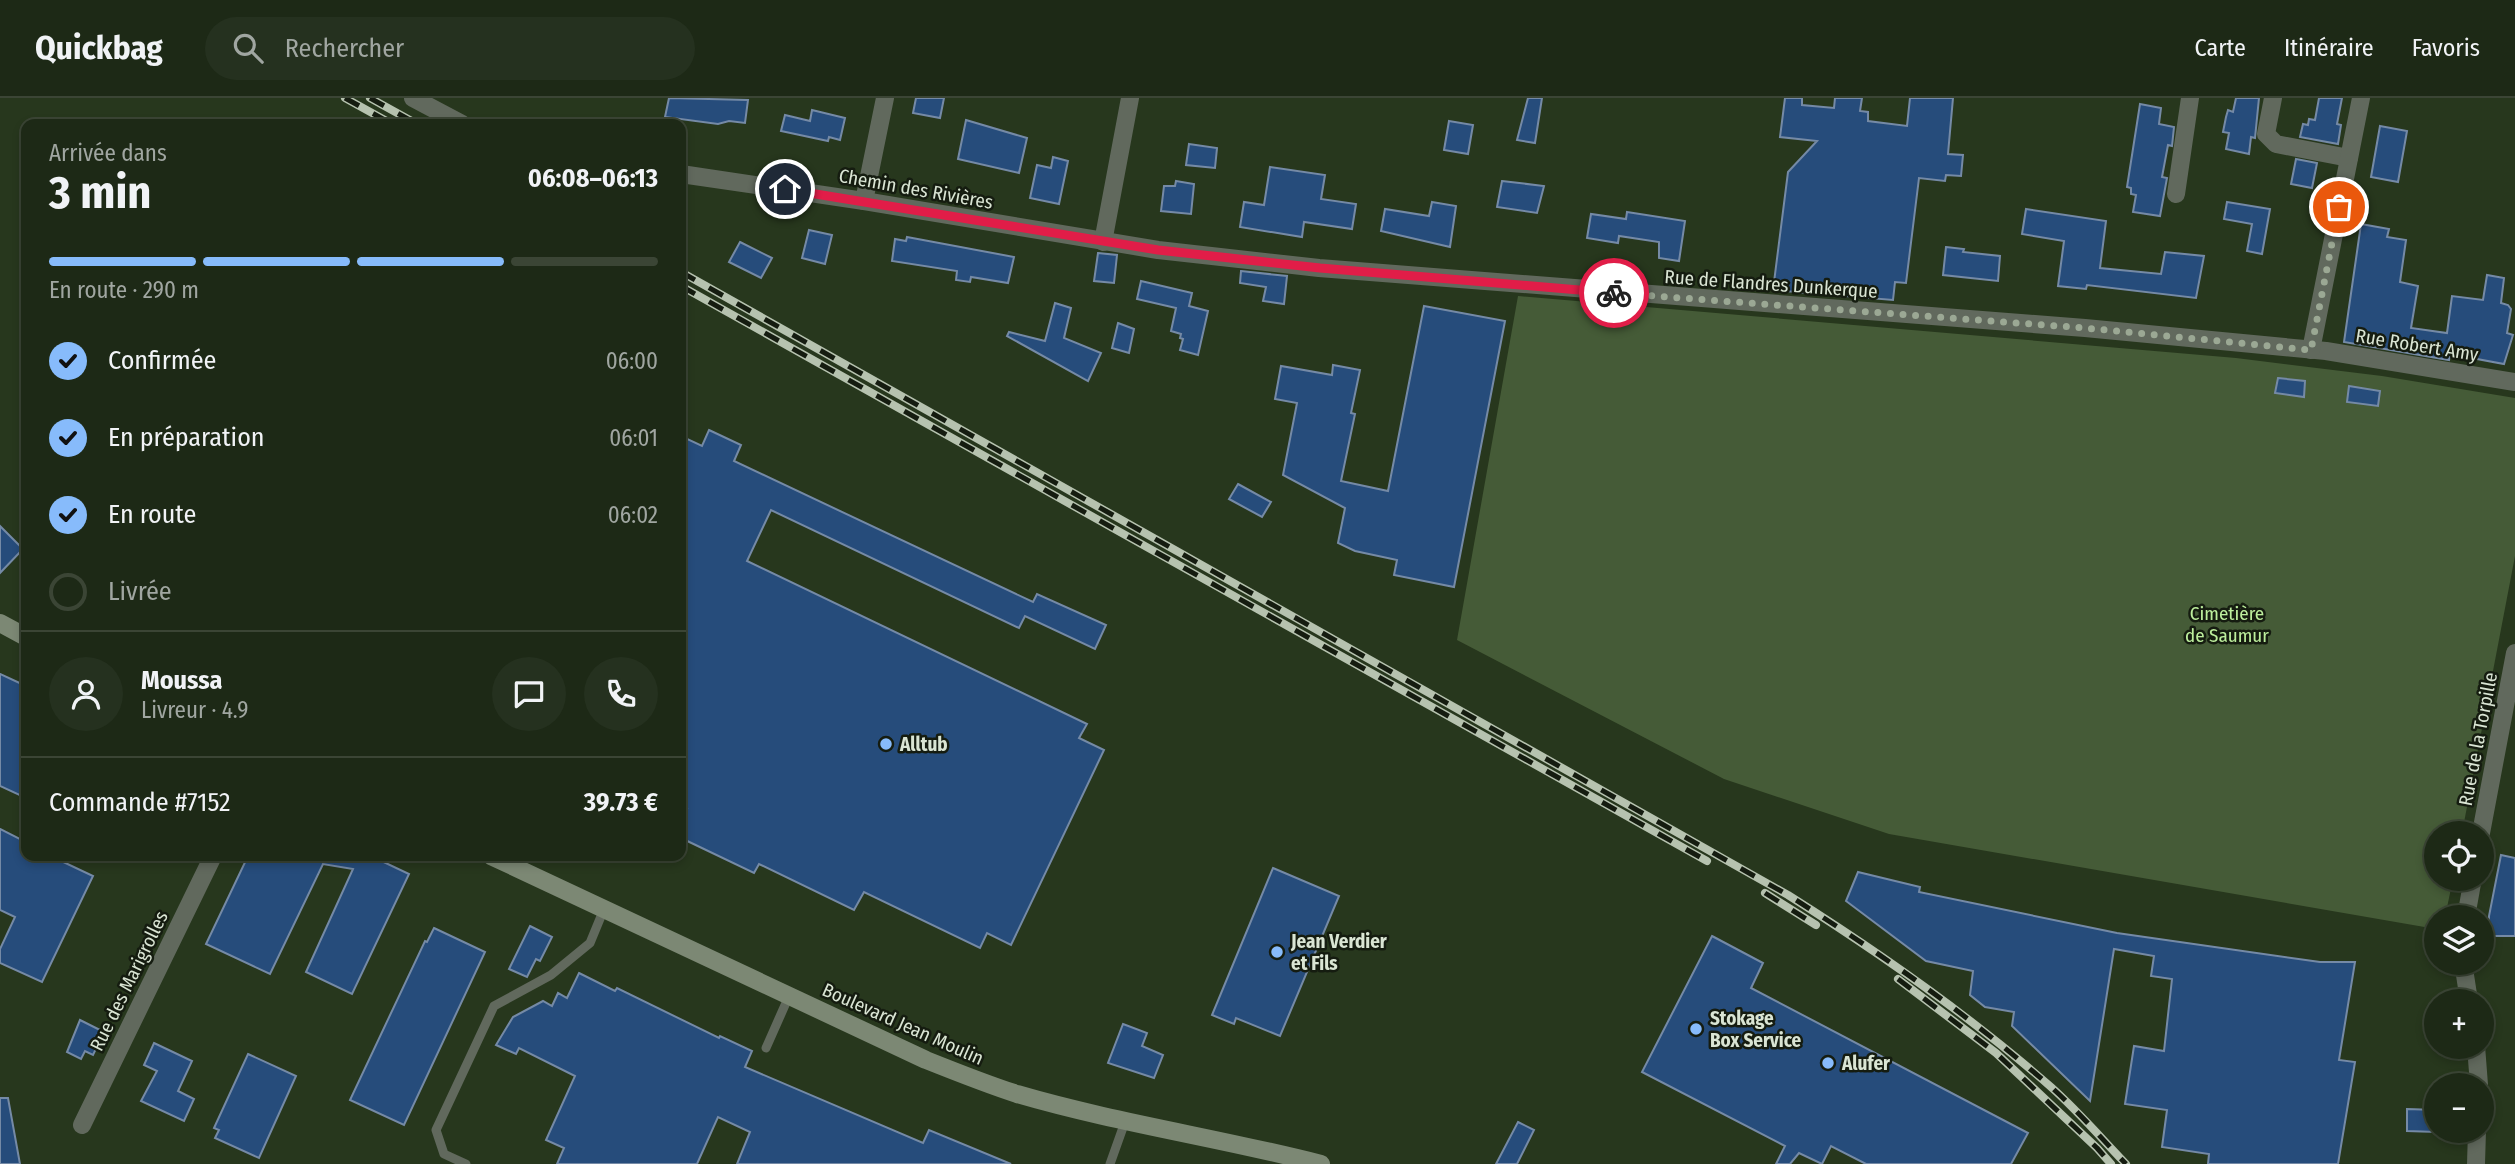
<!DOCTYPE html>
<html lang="fr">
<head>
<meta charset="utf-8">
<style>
  :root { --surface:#1d2916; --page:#25311f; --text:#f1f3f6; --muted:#a0a6a1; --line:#3b4535; --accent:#87bbfb }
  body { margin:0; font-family:"Fira Sans Condensed",sans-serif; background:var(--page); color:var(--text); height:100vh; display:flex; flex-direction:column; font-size:26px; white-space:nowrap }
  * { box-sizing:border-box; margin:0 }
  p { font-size:23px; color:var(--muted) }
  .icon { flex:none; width:38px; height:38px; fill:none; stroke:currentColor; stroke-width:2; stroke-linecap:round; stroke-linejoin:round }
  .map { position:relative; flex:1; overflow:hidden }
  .panel { position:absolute; left:21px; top:21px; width:665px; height:742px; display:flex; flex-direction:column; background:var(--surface); border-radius:14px; box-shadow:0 4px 10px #0003,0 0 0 2px var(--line) }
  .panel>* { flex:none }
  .tools { position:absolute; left:2424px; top:723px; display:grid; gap:14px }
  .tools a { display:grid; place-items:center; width:70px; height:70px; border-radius:50%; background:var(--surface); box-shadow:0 4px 10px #0003,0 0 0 2px var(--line); font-size:35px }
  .pin { position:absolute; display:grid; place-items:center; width:60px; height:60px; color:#fff; margin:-30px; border:4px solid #fff; border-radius:50%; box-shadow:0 2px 7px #0007 }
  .courier { position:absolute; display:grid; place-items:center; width:70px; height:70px; margin:-35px; border:5px solid #e11d48; border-radius:50%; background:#fff; color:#222; box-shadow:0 2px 9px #0007 }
  .overview em { font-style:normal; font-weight:700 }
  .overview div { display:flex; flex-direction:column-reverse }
  .overview { display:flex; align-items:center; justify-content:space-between; height:119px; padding:0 28px }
  h1 { font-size:46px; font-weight:700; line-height:52px }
  .bar { display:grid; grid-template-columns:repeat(4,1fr); gap:10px 7px; align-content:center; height:84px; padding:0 28px }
  .bar i { height:9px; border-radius:5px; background:var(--line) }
  .bar .current { background:var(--accent) }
  .bar p { grid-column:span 4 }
  .line { display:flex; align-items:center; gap:18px; padding:0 28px; border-top:2px solid var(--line) }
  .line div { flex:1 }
  .round { display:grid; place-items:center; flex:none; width:74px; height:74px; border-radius:37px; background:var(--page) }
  ol { padding:0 28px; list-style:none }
  li { display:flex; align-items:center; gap:21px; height:77px }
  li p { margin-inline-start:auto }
  li .icon { padding:7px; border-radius:50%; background:var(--accent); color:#111; stroke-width:4 }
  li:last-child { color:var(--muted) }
  li i { width:38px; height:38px; border:4px solid var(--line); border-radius:50% }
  header { display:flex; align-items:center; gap:42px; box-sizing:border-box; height:98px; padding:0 35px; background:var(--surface); border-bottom:2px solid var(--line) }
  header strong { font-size:33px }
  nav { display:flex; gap:38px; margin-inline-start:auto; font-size:24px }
  .search { width:490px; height:63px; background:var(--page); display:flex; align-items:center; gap:18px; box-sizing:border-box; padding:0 24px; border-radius:38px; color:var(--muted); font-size:26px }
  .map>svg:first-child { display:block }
</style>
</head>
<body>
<header>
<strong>Quickbag</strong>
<div class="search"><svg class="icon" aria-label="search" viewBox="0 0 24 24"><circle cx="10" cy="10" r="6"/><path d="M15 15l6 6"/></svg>Rechercher</div>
<nav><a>Carte</a><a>Itinéraire</a><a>Favoris</a></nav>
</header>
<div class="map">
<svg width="2515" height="1066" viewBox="0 0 2515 1066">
  <rect width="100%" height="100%" fill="#27371d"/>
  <polygon fill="#455b37" points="1518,198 2236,260 2382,278 2515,300 2515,458 2462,735 2436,735 2436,780 2453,781 2445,819 2436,819 2436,831 1889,736 1724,681 1457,542"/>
  <g fill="#264c7b" stroke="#758aa6" stroke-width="2">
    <polygon points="669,0 748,2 745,25 729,23 718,26 665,19"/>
    <polygon points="916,0 944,0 940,20 913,15"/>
    <polygon points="1528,0 1542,0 1535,45 1517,42"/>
    <polygon points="1785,0 1802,0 1802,7 1834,10 1835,0 1862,0 1860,13 1868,14 1868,23 1907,28 1910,0 1953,0 1948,56 1963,57 1961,78 1946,77 1945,83 1919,80 1906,185 1895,184 1893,202 1773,192 1788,74 1817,43 1780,39"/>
    <polygon points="2236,0 2259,0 2255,40 2251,39 2249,56 2226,51 2229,35 2223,34 2226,19 2228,12 2233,14"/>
    <polygon points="2319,0 2342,0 2337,26 2341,27 2338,46 2300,39 2303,26 2308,27 2309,21 2315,22"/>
    <polygon points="2140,6 2161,10 2159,26 2174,29 2172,48 2168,47 2162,79 2167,80 2160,118 2133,114 2136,97 2131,96 2131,90 2127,89"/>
    <polygon points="812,12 845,20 840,42 829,39 828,43 781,33 785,17 810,23"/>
    <polygon points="966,22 1027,40 1019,75 958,61"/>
    <polygon points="1449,23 1473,27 1468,56 1444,52"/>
    <polygon points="2380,28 2407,33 2398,84 2371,79"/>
    <polygon points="1189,46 1217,50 1215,70 1186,67"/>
    <polygon points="1053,59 1068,63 1059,106 1030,100 1037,67 1051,70"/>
    <polygon points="2296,61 2317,65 2312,90 2291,86"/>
    <polygon points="1270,69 1325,77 1321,101 1356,106 1352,131 1304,124 1302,139 1240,129 1244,104 1264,107"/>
    <polygon points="1176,83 1194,86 1191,116 1161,113 1164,88 1175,88"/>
    <polygon points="1502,83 1544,88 1537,115 1497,109"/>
    <polygon points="1432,104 1456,108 1450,149 1381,133 1385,111 1429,118"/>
    <polygon points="2227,104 2270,111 2262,156 2247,153 2252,126 2224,121"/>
    <polygon points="2026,111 2106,123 2100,170 2161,176 2165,154 2204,158 2196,200 2087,187 2086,191 2058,188 2064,143 2022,136"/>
    <polygon points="1627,114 1685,123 1679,163 1659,160 1659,144 1619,138 1618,145 1587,140 1591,116 1626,121"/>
    <polygon points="2361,126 2389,131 2387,139 2406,142 2400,184 2418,188 2411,230 2447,235 2452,198 2483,202 2487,177 2504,180 2501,205 2508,207 2511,211 2507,235 2513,237 2504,266 2450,256 2449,262 2344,244"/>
    <polygon points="809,132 832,137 825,166 802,160"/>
    <polygon points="907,139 1014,159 1008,185 971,179 970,184 956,182 957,173 892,163 895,141 906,143"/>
    <polygon points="740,144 772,160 761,180 729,164"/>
    <polygon points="1946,149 1964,151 1963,154 2000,158 1998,183 1943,177"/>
    <polygon points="1098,155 1117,157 1114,185 1094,183"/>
    <polygon points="1241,173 1287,178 1284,206 1263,203 1266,189 1240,185"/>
    <polygon points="1141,183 1192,195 1189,208 1208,213 1198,257 1180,252 1183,241 1180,240 1181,236 1171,233 1176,210 1137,201"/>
    <polygon points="1055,205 1071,210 1064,240 1101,255 1088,283 1007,238 1009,234 1045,243"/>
    <polygon points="1424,208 1505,223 1454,489 1394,477 1397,462 1355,453 1338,445 1345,410 1283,377 1297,305 1275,301 1281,268 1332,277 1333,267 1360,272 1351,315 1355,316 1341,383 1388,393"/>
    <polygon points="1118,225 1134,231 1129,255 1112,250"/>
    <polygon points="2278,280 2305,283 2304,299 2275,295"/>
    <polygon points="2349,288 2380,293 2378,308 2347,304"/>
    <polygon points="709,332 741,347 734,363 1033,504 1037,496 1106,527 1095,551 1025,518 1019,530 771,412 747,463 1087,626 1079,640 1104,652 1011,847 987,835 980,850 864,794 854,812 759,766 754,775 681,740 681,724 687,711 681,708 681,338 702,348"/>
    <polygon points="1238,386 1271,404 1262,419 1229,401"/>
    <polygon points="0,428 23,451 0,475"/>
    <polygon points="0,576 26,588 26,700 0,688"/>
    <polygon points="0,731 26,744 26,758 61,758 59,762 93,778 42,884 0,865 0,851 15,819 0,812"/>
    <polygon points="2501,757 2515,760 2515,838 2489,838 2489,818"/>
    <polygon points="248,758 371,758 409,776 352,896 306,874 353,771 323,766 270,876 206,846"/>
    <polygon points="1273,770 1339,798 1280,938 1236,920 1234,926 1212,917"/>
    <polygon points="1858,774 1920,789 1919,794 2117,835 2320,864 2355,864 2339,962 2355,964 2338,1066 2208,1066 2209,1056 2162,1049 2167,1012 2125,1006 2134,948 2164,953 2172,881 2151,878 2154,858 2114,851 2090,1003 2012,928 2014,914 1985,909 1970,897 1973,873 1926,863 1846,803"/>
    <polygon points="530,828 552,839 540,863 536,861 527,879 509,871"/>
    <polygon points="434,830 485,854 404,1027 350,1002 425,843 427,844"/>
    <polygon points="1712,838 1763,865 1751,890 2028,1035 2011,1066 1866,1066 1831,1048 1822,1066 1799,1055 1790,1066 1776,1066 1785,1048 1642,974"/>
    <polygon points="579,875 615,893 617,890 719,940 720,938 752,953 745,969 923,1045 929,1032 1011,1066 737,1066 750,1034 718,1019 697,1066 557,1066 564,1050 546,1042 575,978 519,950 516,956 496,947 513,919 543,903 552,908 558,895 567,900"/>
    <polygon points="80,922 104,934 93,957 85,953 81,961 67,954"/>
    <polygon points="1123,926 1147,935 1142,948 1163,957 1154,980 1108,965"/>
    <polygon points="154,945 192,963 178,993 194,1001 184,1023 141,1003 157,973 144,967"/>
    <polygon points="248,956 296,978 259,1060 215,1040 219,1032 214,1030"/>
    <polygon points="0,1000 8,1000 20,1066 0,1066"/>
    <polygon points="2407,1011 2436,1012 2436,1034 2407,1033"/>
    <polygon points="1518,1024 1534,1032 1517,1066 1496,1066"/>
  </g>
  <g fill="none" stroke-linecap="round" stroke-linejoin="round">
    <g stroke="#61695d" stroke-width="9">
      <polyline points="766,950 789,898"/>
      <polyline points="466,1066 444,1056 436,1032 494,908 551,877 590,845 604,811"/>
      <polyline points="1110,1066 1126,1021"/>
    </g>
    <g stroke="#61695d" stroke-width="18">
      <polyline points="413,0 462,26"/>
      <polyline points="2273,0 2266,36 2276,46 2349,60"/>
      <polyline points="681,76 864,103 1158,152 1319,170 2085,230 2326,253 2515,284"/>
      <polyline points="2176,96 2190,0"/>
      <polyline points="864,103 885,0"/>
      <polyline points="1103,144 1130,0"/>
      <polyline points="2311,252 2361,0"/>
      <polyline points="2481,735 2515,555"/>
      <polyline points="2466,819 2473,780"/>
      <polyline points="2463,864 2469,903"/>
      <polyline points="2476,948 2479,987"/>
      <polyline points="82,1027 213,758"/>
      <polyline points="2476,1066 2477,1032"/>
    </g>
    <g stroke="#7c8874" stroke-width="18">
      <polyline points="0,525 26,539"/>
      <path d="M491,758l435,204c30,12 60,24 91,34 99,29 203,44 304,70"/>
    </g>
    <g stroke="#b6c2af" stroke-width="8">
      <g id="rail">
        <polyline points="345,0 392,26"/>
        <polyline points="370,0 417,26"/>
        <path d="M681,174l1107,623c92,58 181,120 263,192 27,24 51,52 75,77"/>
        <polyline points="681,188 1707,763"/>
        <polyline points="1765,795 1816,827"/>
        <polyline points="1898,881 1996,955 2097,1050 2111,1066"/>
      </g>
    </g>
    <use href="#rail" stroke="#151c10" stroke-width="5" stroke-dasharray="16" stroke-linecap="butt"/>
  </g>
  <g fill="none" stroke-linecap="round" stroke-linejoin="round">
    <polyline stroke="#9ba894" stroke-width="7" stroke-dasharray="0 12.6" points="1614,195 2085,230 2311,252 2339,109"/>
    <polyline stroke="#e11d48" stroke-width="9" points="785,91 1158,152 1320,170 1614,195"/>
  </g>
  <g fill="#87bbfb" stroke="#151c10" stroke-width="2.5">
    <circle cx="886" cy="646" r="7"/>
    <circle cx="1277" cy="854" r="7"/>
    <circle cx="1696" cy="931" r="7"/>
    <circle cx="1828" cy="965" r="7"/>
  </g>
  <g text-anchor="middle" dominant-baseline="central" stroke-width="5" stroke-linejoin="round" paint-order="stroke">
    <g font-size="19" fill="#dae5d4" stroke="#151c10">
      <text transform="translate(916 91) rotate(10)">Chemin des Rivières</text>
      <text transform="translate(1771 186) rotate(4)">Rue de Flandres Dunkerque</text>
      <text transform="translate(2417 247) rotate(9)">Rue Robert Amy</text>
      <text transform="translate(2478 641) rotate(-79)">Rue de la Torpille</text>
      <text transform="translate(129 883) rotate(-64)">Rue des Marigrolles</text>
      <text transform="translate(903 926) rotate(24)">Boulevard Jean Moulin</text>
    </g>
    <g font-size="19" fill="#bdef9d" stroke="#151c10">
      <text x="2227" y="515">Cimetière<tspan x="2227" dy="22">de Saumur</tspan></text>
    </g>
    <g font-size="19" font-weight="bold" fill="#dae5d4" stroke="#151c10" text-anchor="start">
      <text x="900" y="646">Alltub</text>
      <text x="1291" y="843">Jean Verdier<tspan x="1291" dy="22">et Fils</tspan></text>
      <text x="1710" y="920">Stokage<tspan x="1710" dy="22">Box Service</tspan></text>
      <text x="1842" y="965">Alufer</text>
    </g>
  </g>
</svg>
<div class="tools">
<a><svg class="icon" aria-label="locate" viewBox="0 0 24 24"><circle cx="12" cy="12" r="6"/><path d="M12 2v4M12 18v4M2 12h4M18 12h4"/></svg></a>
<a><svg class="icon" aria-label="layers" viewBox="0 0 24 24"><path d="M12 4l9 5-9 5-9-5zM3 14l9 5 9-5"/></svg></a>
<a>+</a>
<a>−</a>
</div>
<div class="pin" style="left:2339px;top:109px;background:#ea580c"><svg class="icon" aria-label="bag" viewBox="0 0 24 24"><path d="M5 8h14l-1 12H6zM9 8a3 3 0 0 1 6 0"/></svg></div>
<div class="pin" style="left:785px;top:91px;background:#1f2937"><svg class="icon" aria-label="home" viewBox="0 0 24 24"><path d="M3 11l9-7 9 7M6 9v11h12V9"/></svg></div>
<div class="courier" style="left:1614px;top:195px"><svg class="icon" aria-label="bike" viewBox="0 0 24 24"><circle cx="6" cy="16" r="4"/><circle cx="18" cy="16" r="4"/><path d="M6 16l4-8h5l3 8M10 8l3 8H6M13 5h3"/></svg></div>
<section class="panel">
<div class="overview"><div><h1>3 min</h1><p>Arrivée dans</p></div><em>06:08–06:13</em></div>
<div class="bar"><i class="current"></i><i class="current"></i><i class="current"></i><i></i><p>En route · 290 m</p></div>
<ol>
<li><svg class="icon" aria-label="check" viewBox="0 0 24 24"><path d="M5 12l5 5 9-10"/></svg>Confirmée<p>06:00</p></li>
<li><svg class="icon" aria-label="check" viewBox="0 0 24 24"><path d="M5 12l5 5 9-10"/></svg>En préparation<p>06:01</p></li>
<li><svg class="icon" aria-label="check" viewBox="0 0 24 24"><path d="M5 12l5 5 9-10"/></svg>En route<p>06:02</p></li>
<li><i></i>Livrée</li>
</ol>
<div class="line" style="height:126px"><a class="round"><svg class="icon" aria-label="person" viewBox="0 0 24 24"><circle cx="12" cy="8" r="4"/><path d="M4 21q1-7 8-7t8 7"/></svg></a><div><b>Moussa</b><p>Livreur · 4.9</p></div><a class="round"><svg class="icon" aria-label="chat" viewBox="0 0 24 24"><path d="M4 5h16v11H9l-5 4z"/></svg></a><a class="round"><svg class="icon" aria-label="phone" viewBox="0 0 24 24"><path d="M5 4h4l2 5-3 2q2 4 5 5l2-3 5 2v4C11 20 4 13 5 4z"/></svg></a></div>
<div class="line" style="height:91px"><div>Commande #7152</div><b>39.73 €</b></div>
</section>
</div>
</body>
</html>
